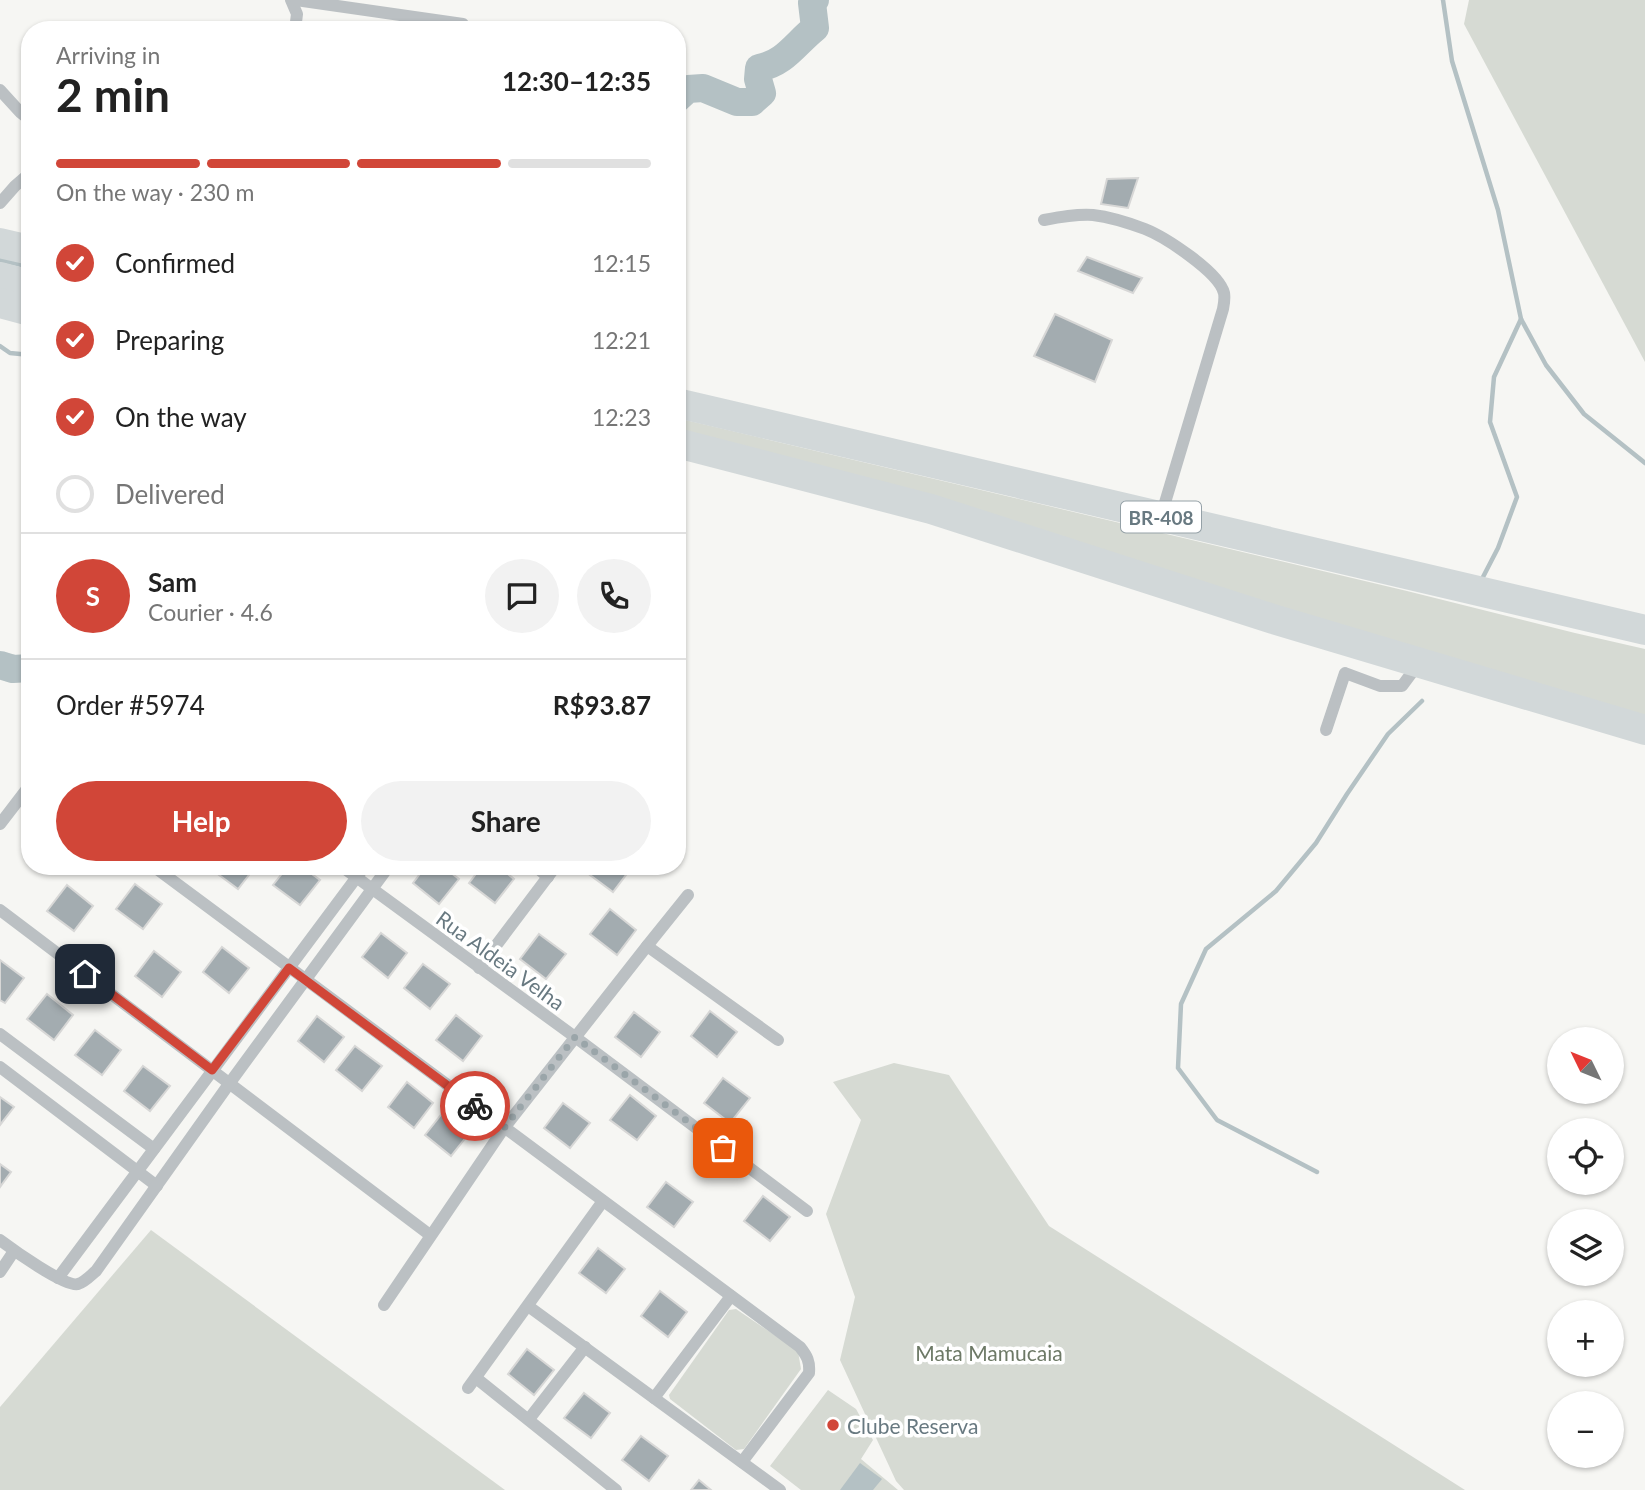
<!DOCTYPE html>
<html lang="en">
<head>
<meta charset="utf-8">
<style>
  :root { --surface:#fff; --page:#f2f2f2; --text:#222; --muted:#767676; --line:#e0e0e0; --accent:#d14638 }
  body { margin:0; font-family:Lato,sans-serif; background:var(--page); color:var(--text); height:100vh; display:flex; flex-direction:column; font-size:26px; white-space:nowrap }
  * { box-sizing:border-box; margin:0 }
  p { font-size:23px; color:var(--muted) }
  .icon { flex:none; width:38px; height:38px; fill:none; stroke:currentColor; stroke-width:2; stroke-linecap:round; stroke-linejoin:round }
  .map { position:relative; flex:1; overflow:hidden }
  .details { position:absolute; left:21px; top:21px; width:665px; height:854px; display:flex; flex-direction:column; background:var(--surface); border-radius:28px; box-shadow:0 2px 5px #0004 }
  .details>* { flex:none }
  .needle { width:46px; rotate:313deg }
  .fabs { position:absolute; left:1547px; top:1027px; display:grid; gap:14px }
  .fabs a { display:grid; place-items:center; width:77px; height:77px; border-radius:50%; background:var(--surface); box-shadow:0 2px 5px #0004; font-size:35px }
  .pin { position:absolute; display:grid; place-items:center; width:60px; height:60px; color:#fff; margin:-30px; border-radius:14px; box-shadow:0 4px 10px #0006 }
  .courier { position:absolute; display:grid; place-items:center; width:70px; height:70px; margin:-35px; border:5px solid #d14638; border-radius:50%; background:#fff; color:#222; box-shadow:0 2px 9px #0007 }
  .head em { font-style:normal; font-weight:700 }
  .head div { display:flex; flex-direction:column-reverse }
  .head { display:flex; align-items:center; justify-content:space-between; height:119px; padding:0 35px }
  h1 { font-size:46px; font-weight:700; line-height:52px }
  .bar { display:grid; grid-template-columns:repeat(4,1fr); gap:10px 7px; align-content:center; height:84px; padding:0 35px }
  .bar i { height:9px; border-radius:5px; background:var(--line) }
  .bar .selected { background:var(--accent) }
  .bar p { grid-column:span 4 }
  .line { display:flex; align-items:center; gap:18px; padding:0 35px; border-top:2px solid var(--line) }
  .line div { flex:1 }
  .round { display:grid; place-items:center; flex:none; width:74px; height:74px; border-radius:37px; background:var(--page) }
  ol { padding:0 35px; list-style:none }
  li { display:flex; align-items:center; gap:21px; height:77px }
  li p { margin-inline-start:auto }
  li .icon { padding:7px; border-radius:50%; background:var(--accent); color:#fff; stroke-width:4 }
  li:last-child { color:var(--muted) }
  li i { width:38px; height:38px; border:4px solid var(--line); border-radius:50% }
  .button { display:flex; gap:14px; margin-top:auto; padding:14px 35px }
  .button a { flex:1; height:80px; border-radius:42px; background:var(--accent); color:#fff; font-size:28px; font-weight:700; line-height:80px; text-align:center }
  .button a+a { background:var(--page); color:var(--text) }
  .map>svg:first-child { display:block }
</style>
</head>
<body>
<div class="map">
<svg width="1645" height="1490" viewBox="0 0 1645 1490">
  <rect width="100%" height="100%" fill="#f6f6f3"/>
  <g fill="#d6dad3">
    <polygon points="1469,0 1645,0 1645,362 1464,24"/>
    <polygon points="677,418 1407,591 1575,633 1645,649 1645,719 677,432"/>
    <polygon points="894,1063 949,1075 1049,1226 1465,1490 904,1490 896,1481 840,1360 855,1297 826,1214 861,1120 833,1082"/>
    <polygon points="151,1230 505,1490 0,1490 0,1407"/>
    <polygon points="736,1309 798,1351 801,1369 744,1449 736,1450 670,1399 669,1395 729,1310"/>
    <polygon points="828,1390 856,1409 873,1440 861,1459 898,1490 801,1490 770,1466"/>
  </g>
  <polygon fill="#b4c1c4" points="860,1463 882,1479 873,1490 840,1490"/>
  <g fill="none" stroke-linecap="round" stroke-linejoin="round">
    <g stroke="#b4c1c4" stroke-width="4.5">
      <polyline points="1443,0 1452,61 1498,210 1521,319 1546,365 1584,414 1645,463"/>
      <polyline points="0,260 30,267"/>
      <polyline points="0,346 10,353 30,355"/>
      <polyline points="1483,577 1498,548 1517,497 1490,422 1494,377 1521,319"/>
      <polyline points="1317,1172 1217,1120 1178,1068 1181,1004 1206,949 1276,891 1316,843 1347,794 1388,734 1422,701"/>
    </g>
    <g stroke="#b4c1c4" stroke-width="28">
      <path d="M677,99l11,-10 15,-1 34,14h15l10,-9 -4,-14 1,-11c26,-5 36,-24 56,-40l-3,-25 3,-3"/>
      <polyline points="0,665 13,669 30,668"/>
    </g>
  </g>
  <g fill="#a3acb0" stroke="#d7d7d6" stroke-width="2">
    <polygon points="1138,178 1128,208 1101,204 1107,179"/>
    <polygon points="1087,257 1142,278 1133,293 1078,271"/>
    <polygon points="1055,314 1112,340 1095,382 1034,356"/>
    <polygon points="213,866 256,866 238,889 211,869"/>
    <polygon points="288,866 301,866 320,880 300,905 273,885"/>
    <polygon points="426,866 442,866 459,879 439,904 413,883"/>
    <polygon points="482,866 498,866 514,879 495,903 469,883"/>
    <polygon points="591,866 630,866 632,867 613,892 586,872"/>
    <polygon points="135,884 162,904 143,929 116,909"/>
    <polygon points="67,885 93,906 74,931 47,911"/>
    <polygon points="610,909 636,930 617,955 590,934"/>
    <polygon points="381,933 407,953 388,978 362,957"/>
    <polygon points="539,934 566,954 546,979 520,959"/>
    <polygon points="222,947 249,968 229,993 203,972"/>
    <polygon points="154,951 181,972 162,997 135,976"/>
    <polygon points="0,960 24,978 5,1003 0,1000"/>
    <polygon points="423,964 450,984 430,1009 404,988"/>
    <polygon points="47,994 73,1015 54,1040 27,1019"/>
    <polygon points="710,1011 737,1032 717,1057 691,1036"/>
    <polygon points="634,1012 660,1032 641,1057 615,1037"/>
    <polygon points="456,1015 482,1036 463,1061 436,1040"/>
    <polygon points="317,1016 344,1037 324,1062 298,1041"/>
    <polygon points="95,1030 121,1050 102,1075 75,1055"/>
    <polygon points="355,1046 382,1066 362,1091 336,1070"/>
    <polygon points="143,1066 170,1086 150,1111 124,1091"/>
    <polygon points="723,1078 750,1098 730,1123 704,1103"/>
    <polygon points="407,1082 433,1103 414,1128 388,1107"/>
    <polygon points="630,1095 656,1116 637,1140 610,1120"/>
    <polygon points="0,1097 14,1107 0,1125"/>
    <polygon points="563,1103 590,1123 570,1148 544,1128"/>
    <polygon points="444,1111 471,1131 451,1156 425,1135"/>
    <polygon points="0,1164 11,1172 0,1187"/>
    <polygon points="666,1182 693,1202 674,1227 647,1207"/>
    <polygon points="763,1196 790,1217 770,1241 744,1221"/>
    <polygon points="598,1248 625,1269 606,1293 579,1273"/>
    <polygon points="660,1291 687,1312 668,1337 641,1316"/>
    <polygon points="527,1349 554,1370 534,1395 508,1374"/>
    <polygon points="584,1393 610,1413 591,1438 564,1418"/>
    <polygon points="641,1436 668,1456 649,1481 622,1460"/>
    <polygon points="699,1480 711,1490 691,1490"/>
  </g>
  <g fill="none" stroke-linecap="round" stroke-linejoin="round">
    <g stroke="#bbc0c3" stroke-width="12">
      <polyline points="291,0 297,14 295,30"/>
      <polyline points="296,0 463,24"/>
      <polyline points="0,90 20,112 30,120"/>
      <polyline points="0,203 15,186 30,173"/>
      <path d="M1044,220c16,-3 32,-6 49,-5 17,2 36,8 52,14 20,8 74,43 79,64 1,5 0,11 -1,16l-62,207"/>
      <polyline points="677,462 679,461"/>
      <polyline points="1326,730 1345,673 1380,686 1402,686 1419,663"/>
      <polyline points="0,824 30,785"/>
      <path d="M153,866l647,481c7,9 10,14 9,26l-67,89"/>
      <polyline points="341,866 575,1037 807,1211"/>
      <polyline points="535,866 548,877"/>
      <polyline points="0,910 430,1235"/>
      <polyline points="647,946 778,1040"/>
      <polyline points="479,968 556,866"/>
      <polyline points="0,1034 154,1149"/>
      <polyline points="0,1067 157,1186"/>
      <path d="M0,1240c12,9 66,48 78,44 7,-2 13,-9 18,-13l133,-187 160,-218"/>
      <polyline points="0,1272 14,1251"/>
      <polyline points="58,1278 365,866"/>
      <polyline points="384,1305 504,1128 647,946 688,895"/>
      <polyline points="528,1306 780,1490"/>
      <polyline points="476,1378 616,1490"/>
      <polyline points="468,1388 603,1201"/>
      <polyline points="654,1398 731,1296"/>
      <polyline points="529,1419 585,1347"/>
    </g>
    <g stroke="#d2d8d9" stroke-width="30">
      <polyline points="0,243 30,250"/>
      <polyline points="0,277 30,285"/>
      <polyline points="0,303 30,311"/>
      <polyline points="677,403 1645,630"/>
      <polyline points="677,443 931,509 1273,619 1645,730"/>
    </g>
  </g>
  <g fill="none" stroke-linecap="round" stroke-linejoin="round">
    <polyline stroke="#9aa5a9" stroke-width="7" stroke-dasharray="0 12.6" points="475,1106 504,1128 575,1037 723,1148"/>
    <polyline stroke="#d14638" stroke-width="9" points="85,974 212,1070 289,968 475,1106"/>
  </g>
  <circle fill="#d14638" stroke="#fff" stroke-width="2.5" cx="833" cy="1425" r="7"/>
  <g text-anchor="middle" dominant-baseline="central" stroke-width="7" stroke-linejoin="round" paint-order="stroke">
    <rect fill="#fff" stroke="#95a1a7" stroke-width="2" x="1121" y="501.5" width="80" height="31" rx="5"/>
    <g font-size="19" font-weight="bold" fill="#687981">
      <text x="1161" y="517">BR-408</text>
    </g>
    <g font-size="21" fill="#687981" stroke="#fff">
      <text transform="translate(501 960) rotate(36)">Rua Aldeia Velha</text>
    </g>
    <g font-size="21" fill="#6d7966" stroke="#fff">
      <text x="989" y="1352">Mata Mamucaia</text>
    </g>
    <g font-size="21" fill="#687981" stroke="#fff" text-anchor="start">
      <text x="847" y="1425">Clube Reserva</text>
    </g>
  </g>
</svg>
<div class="fabs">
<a><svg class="needle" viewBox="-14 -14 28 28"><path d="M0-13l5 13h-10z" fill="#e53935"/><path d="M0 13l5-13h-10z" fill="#767676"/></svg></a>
<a><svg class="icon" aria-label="locate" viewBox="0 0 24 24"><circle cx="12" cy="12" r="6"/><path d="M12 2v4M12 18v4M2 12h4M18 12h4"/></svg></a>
<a><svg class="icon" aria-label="layers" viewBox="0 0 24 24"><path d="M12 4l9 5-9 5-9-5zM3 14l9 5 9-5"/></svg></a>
<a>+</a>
<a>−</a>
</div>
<div class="pin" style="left:723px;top:1148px;background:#ea580c"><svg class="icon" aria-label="bag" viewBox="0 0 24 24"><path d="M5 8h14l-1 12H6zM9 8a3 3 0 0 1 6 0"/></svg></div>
<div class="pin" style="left:85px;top:974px;background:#1f2937"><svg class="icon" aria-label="home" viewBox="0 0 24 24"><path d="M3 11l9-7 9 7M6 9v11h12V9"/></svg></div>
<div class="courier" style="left:475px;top:1106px"><svg class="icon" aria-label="bike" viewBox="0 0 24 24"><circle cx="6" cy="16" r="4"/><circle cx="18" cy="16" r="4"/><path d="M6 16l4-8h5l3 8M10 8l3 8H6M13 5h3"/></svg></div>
<section class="details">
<div class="head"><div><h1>2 min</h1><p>Arriving in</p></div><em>12:30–12:35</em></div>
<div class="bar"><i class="selected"></i><i class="selected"></i><i class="selected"></i><i></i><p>On the way · 230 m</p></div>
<ol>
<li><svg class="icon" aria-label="check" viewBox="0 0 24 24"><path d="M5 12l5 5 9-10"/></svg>Confirmed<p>12:15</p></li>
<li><svg class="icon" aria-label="check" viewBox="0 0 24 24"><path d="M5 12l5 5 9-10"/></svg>Preparing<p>12:21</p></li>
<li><svg class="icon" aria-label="check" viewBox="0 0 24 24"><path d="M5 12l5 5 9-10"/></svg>On the way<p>12:23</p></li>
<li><i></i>Delivered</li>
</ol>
<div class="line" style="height:126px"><b class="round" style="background:var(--accent);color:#fff">S</b><div><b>Sam</b><p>Courier · 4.6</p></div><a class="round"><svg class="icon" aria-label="chat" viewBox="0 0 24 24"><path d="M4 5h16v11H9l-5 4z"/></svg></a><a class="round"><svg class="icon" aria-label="phone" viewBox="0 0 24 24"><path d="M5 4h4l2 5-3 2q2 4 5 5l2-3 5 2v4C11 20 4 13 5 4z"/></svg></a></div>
<div class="line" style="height:91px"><div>Order #5974</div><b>R$93.87</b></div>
<div class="button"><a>Help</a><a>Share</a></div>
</section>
</div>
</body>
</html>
